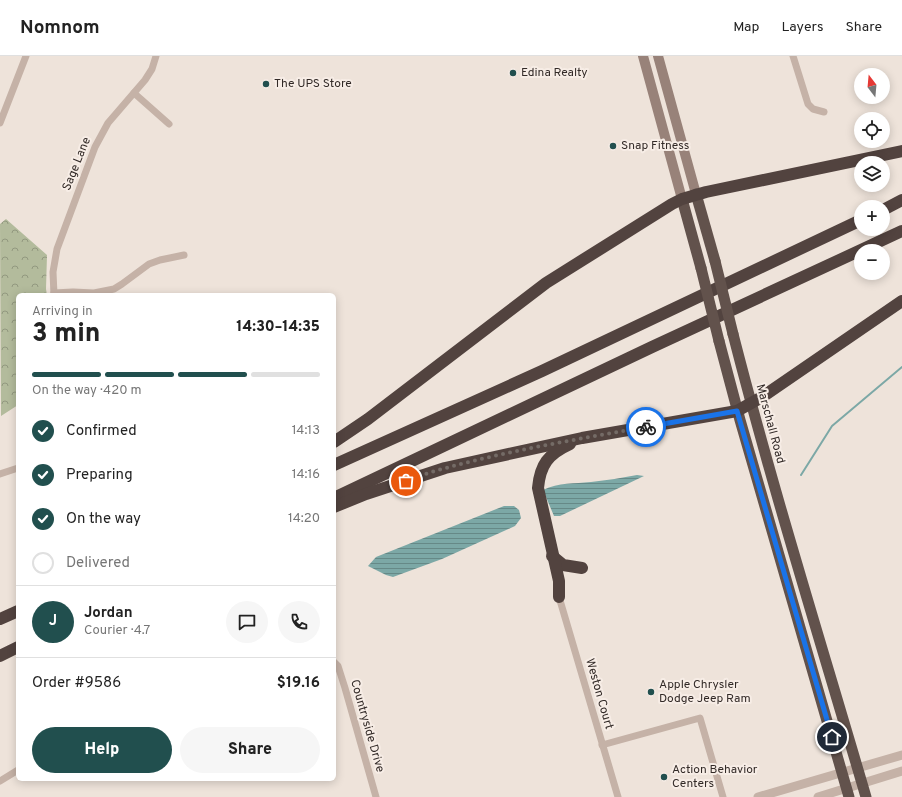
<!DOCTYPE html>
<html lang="en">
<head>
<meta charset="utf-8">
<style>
  :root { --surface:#fff; --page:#f6f6f6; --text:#222; --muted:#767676; --line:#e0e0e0; --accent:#214f4e }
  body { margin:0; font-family:Overpass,sans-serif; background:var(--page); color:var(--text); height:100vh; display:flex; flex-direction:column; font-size:15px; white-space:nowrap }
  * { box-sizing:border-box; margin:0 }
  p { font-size:13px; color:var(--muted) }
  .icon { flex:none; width:22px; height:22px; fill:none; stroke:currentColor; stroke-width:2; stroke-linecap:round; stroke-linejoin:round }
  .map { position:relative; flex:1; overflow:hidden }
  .details { position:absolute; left:16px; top:237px; width:320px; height:488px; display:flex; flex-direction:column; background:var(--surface); border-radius:6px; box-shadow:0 2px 10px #0003 }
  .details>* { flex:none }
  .needle { width:26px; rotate:344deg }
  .fabs { position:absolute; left:854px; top:12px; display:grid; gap:8px }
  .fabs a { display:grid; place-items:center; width:36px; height:36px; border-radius:50%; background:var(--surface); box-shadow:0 2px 10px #0003; font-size:20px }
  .pin { position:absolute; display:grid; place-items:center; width:34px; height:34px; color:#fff; margin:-17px; border:2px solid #fff; border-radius:50%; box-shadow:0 1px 4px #0007 }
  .courier { position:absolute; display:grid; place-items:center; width:40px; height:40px; margin:-20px; border:3px solid #1a73e8; border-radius:50%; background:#fff; color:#222; box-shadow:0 1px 5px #0007 }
  .overview em { font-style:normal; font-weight:800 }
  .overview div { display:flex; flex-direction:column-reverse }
  .overview { display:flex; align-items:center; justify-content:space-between; height:68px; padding:0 16px }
  h1 { font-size:26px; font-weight:800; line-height:30px }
  .bar { display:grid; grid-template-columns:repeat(4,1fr); gap:6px 4px; align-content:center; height:48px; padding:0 16px }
  .bar i { height:5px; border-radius:3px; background:var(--line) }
  .bar .on { background:var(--accent) }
  .bar p { grid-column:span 4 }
  .line { display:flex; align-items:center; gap:10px; padding:0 16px; border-top:1px solid var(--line) }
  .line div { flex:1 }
  .round { display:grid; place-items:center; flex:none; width:42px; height:42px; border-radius:21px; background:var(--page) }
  ol { padding:0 16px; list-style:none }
  li { display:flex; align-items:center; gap:12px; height:44px }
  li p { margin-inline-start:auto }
  li .icon { padding:4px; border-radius:50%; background:var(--accent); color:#fff; stroke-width:4 }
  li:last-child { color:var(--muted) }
  li i { width:22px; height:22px; border:2px solid var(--line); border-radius:50% }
  .primary-button { display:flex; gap:8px; margin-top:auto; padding:8px 16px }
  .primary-button a { flex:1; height:46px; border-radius:24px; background:var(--accent); color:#fff; font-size:16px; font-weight:800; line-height:46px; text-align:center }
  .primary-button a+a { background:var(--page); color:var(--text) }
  header { display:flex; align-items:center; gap:24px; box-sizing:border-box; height:56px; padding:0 20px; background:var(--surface); border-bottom:1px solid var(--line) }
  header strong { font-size:19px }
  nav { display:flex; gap:22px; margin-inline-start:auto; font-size:14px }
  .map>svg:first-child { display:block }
</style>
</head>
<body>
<header>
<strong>Nomnom</strong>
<nav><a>Map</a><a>Layers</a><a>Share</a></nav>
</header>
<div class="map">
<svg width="902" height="741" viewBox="0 0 902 741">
  <defs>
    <pattern id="park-crowns" width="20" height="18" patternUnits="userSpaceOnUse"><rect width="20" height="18" fill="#b3bb9c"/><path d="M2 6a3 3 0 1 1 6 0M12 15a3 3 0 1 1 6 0" fill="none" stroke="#92987f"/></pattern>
    <pattern id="water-rules" width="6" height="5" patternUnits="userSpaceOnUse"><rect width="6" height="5" fill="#7ca8a6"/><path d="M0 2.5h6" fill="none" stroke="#668987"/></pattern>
  </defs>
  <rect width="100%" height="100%" fill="#eee3da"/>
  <polygon fill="url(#park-crowns)" points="6,163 47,199 46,233 47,239 18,239 18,349 1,360 0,168"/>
  <g fill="url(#water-rules)">
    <path d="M637,419l7,1 -84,40h-6l-11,-26c16,-8 31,-6 48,-8 16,-2 31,-4 46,-7z"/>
    <polygon points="504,450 514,450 519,454 521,462 515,470 442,503 393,521 386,519 368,510 376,501"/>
  </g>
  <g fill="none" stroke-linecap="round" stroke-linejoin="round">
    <polyline stroke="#7ca8a6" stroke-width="2" points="801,419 832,370 902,311"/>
    <g stroke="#c5b2a7" stroke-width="7">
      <polyline points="793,0 808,48 813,53 824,56"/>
      <polyline points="134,37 169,68"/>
      <polyline points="0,67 26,0"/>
      <polyline points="54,237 73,236 94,237 114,233 122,228 149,208 160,204 184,199"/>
      <polyline points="54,239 53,216 57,193 95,91 108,67 145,24 152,13 156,0"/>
      <polyline points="0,418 18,412"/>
      <polyline points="559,541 618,741"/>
      <polyline points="334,606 338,610 345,632 376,741"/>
      <polyline points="602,689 700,662 723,741"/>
      <polyline points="0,725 18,714"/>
    </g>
    <g stroke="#c5b2a7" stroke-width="9">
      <polyline points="758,741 902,699"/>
      <polyline points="818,741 902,715"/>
    </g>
    <g stroke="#988279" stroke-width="10">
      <polyline points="643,0 682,143"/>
      <polyline points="658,0 696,138"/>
    </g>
    <g stroke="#62524c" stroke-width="11">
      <polyline points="696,138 715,205"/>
      <polyline points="682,143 701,212"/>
      <path d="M733,278c40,156 88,309 133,463"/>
      <polyline points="719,285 740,364 849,741"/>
    </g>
    <g stroke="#52433f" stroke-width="12">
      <polyline points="883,154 902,144"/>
      <polyline points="334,386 368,363 546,227 672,148 682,143 706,136 902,95"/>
      <polyline points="334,409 542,315 861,164"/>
      <polyline points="334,442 652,291 902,175"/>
      <polyline points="334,451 366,438 445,412 582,382 737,355 762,341 902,245"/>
      <polyline points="552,500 563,509 582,512"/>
      <path d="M559,541v-16l-21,-93c2,-23 10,-34 32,-44"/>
      <polyline points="0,563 18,555"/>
      <polyline points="0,600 18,591"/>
    </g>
    <g stroke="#62524c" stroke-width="11">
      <polyline points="715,205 733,278"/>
      <polyline points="701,212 719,285"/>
    </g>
  </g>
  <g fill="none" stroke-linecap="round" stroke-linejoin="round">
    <path stroke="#746b66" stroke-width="4" stroke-dasharray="0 7.2" d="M406,425c13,-4 26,-10 40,-13 65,-18 133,-29 200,-41"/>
    <polyline stroke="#1a73e8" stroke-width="5" points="646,371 737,355 832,681"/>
  </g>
  <g fill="#214f4e" stroke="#f7ede6" stroke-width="1.5">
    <circle cx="513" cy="17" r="4"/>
    <circle cx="266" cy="28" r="4"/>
    <circle cx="613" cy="90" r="4"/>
    <circle cx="651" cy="636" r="4"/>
    <circle cx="664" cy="721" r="4"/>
  </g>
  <g text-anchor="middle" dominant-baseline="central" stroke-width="4" stroke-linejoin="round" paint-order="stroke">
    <g font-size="12" fill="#322a27" stroke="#f7ede6" text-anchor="start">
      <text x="521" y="17">Edina Realty</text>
      <text x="274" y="28">The UPS Store</text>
      <text x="621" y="90">Snap Fitness</text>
      <text x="659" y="629">Apple Chrysler<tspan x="659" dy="14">Dodge Jeep Ram</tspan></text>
      <text x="672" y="714">Action Behavior<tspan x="672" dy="14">Centers</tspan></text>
    </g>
    <g font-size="12" fill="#322a27" stroke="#f7ede6">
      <text transform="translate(77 108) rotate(-68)">Sage Lane</text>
      <text transform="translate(770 368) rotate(75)">Marschall Road</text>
      <text transform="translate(599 638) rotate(74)">Weston Court</text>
      <text transform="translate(367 670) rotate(74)">Countryside Drive</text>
    </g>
  </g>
</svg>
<div class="fabs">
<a><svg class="needle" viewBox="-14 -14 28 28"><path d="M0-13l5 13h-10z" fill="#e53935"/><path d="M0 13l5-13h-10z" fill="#767676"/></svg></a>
<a><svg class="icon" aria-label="locate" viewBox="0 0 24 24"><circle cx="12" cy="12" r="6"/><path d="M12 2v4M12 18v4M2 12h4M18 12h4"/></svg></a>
<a><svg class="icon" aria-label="layers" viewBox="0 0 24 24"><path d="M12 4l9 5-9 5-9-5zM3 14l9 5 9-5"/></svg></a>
<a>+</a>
<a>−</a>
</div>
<div class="pin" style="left:406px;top:425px;background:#ea580c"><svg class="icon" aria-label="bag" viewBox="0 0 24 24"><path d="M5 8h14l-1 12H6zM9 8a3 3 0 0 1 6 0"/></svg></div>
<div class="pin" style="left:832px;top:681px;background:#1f2937"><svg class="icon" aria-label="home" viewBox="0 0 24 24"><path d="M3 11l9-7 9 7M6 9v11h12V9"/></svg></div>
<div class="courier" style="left:646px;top:371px"><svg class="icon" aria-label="bike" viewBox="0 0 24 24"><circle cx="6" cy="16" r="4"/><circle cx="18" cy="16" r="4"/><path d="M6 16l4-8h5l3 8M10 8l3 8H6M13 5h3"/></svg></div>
<section class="details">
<div class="overview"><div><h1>3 min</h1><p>Arriving in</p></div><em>14:30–14:35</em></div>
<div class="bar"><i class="on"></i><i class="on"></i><i class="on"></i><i></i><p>On the way · 420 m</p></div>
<ol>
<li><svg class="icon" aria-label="check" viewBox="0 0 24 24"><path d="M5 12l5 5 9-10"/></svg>Confirmed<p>14:13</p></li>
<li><svg class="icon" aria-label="check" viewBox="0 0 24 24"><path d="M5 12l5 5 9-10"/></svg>Preparing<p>14:16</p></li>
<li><svg class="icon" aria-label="check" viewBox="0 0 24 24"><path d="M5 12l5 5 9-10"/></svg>On the way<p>14:20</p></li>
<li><i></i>Delivered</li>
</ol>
<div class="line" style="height:72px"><b class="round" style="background:var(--accent);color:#fff">J</b><div><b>Jordan</b><p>Courier · 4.7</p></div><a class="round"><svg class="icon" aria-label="chat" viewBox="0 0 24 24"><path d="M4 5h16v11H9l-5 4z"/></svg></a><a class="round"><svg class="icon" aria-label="phone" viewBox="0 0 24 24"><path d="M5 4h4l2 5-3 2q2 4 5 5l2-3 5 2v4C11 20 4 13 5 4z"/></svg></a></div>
<div class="line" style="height:52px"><div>Order #9586</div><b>$19.16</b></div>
<div class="primary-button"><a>Help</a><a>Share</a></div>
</section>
</div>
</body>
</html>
